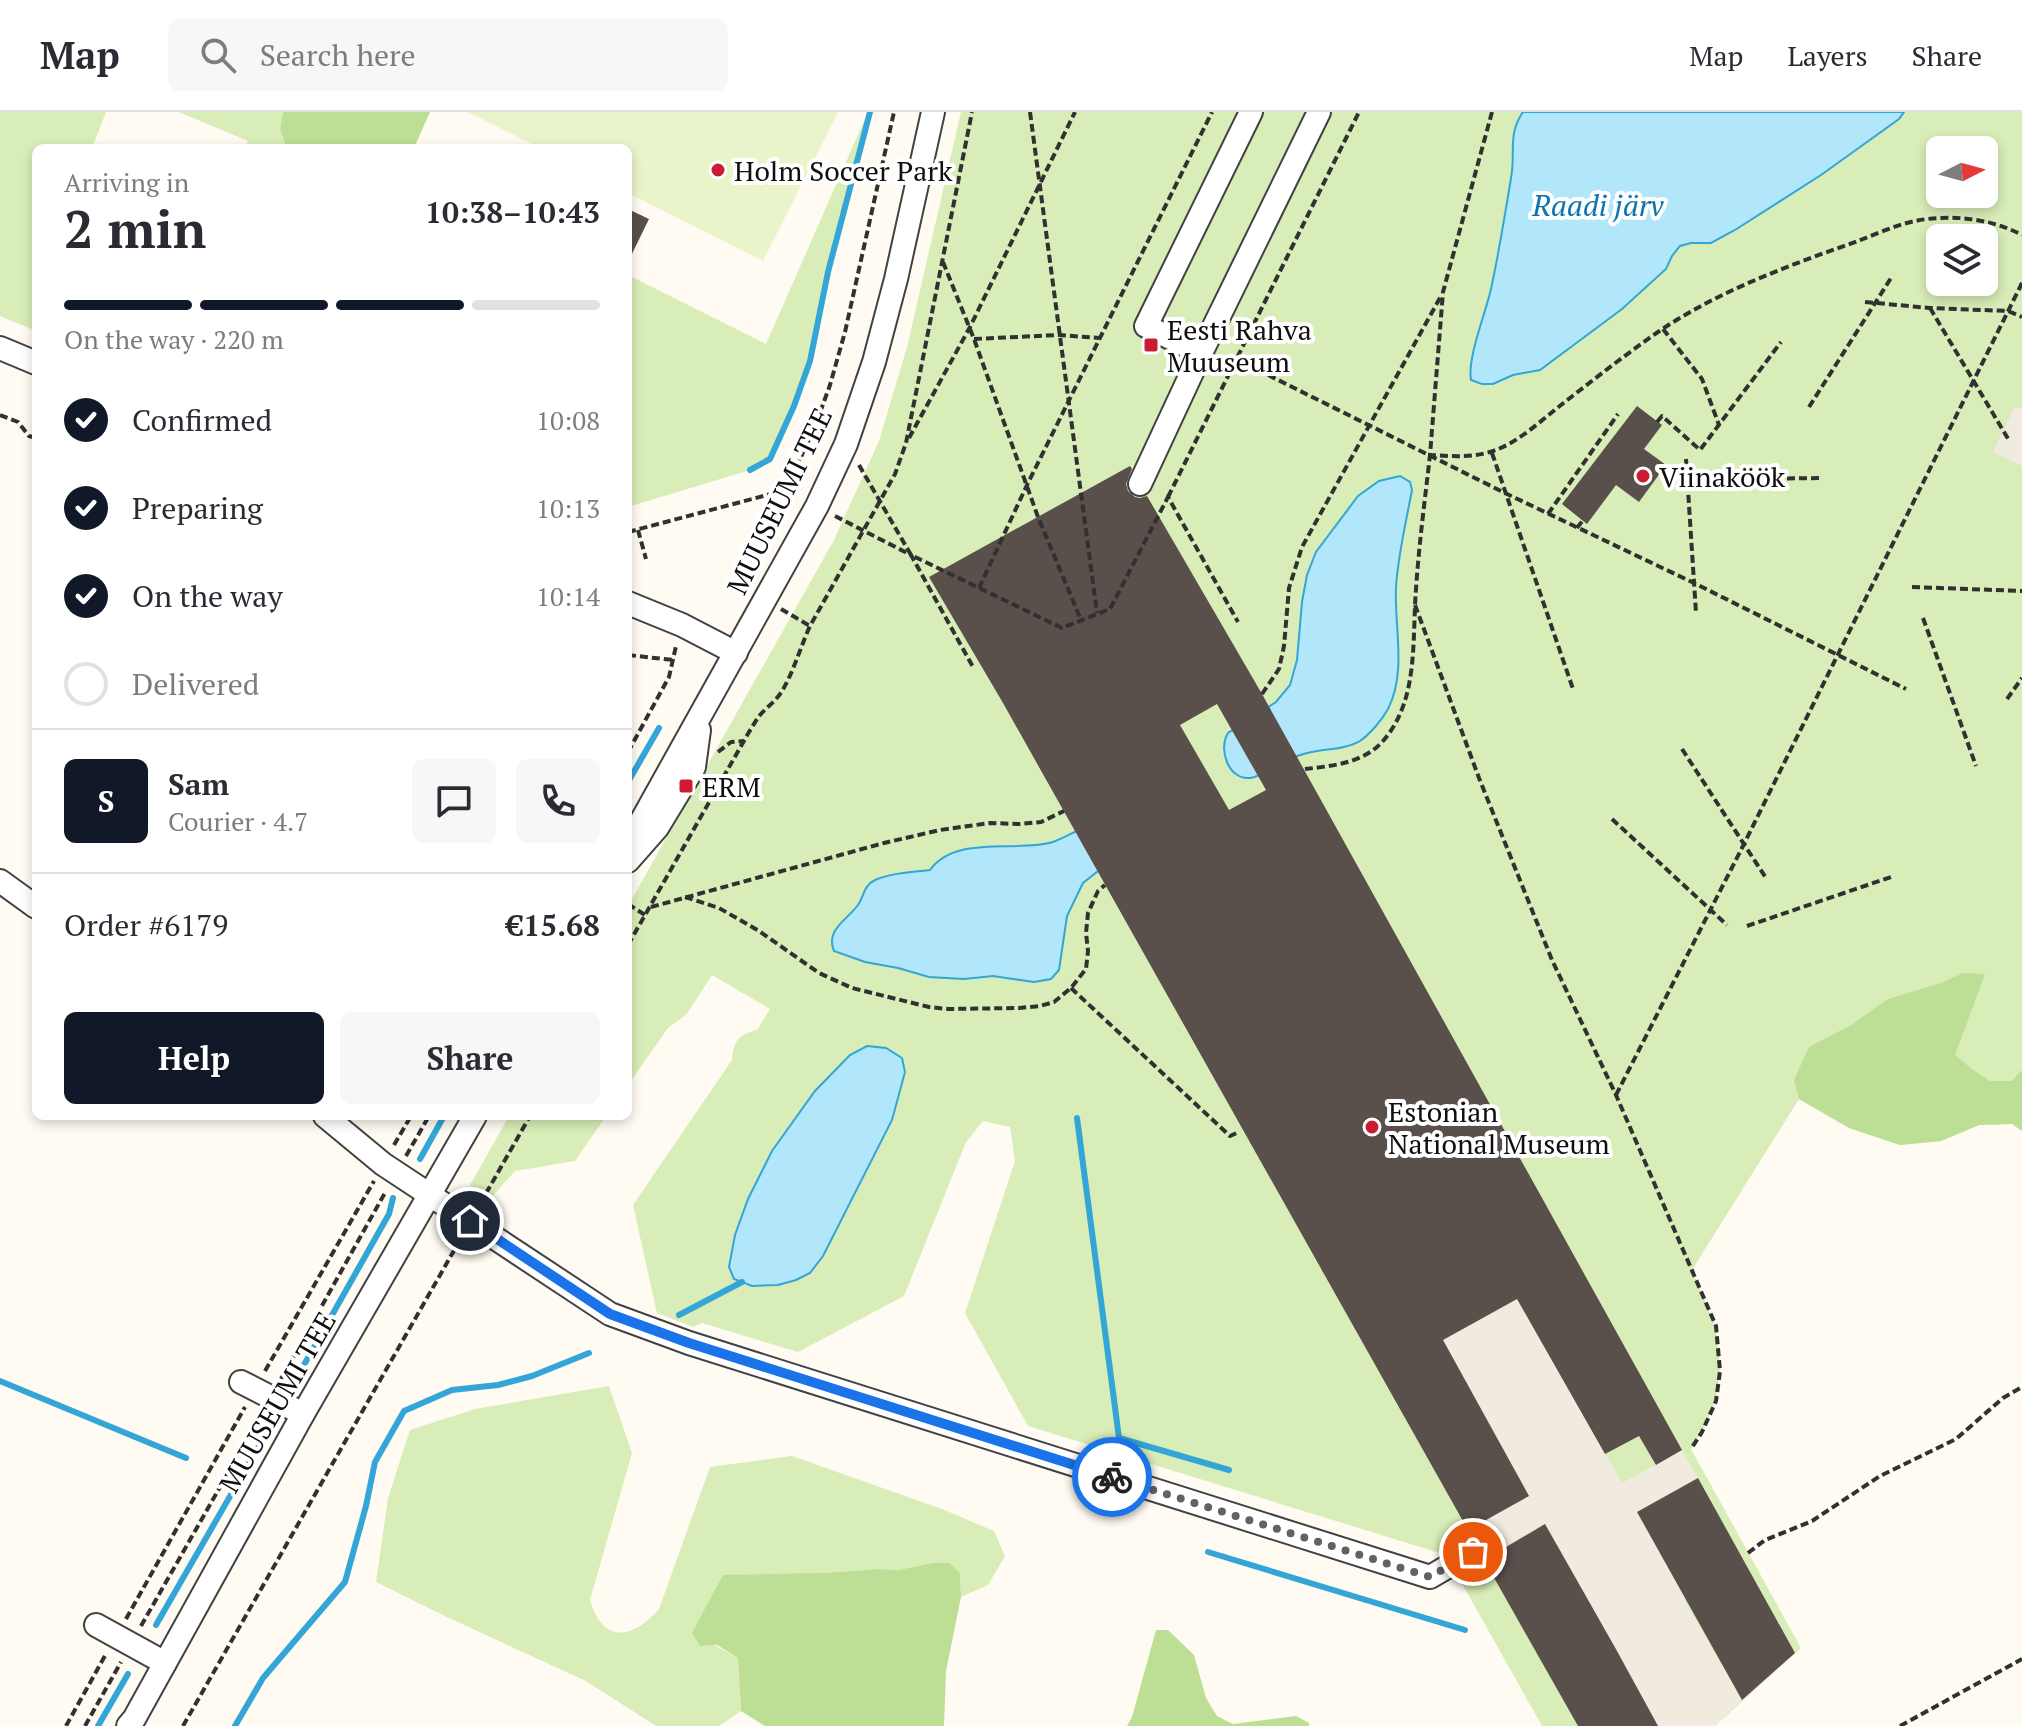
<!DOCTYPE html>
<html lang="en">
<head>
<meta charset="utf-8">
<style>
  :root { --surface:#fff; --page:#f7f7f7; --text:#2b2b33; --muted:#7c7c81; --line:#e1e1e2; --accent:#111827 }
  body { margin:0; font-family:"PT Serif",serif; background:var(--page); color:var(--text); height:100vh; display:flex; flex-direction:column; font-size:30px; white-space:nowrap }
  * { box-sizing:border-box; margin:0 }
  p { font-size:26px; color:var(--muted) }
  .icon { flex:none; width:44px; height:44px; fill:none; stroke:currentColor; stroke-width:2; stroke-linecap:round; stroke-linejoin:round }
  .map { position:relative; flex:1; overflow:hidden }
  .side { position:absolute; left:32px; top:32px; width:600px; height:976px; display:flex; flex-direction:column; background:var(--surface); border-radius:12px; box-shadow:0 4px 12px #0003 }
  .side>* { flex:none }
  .needle { width:52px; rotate:84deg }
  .fabs { position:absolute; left:1926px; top:24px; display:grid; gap:16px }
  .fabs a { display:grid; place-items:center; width:72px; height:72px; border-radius:12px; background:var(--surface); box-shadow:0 4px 12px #0003; font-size:40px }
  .pin { position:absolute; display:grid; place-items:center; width:68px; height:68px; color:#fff; margin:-34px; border:4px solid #fff; border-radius:50%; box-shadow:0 2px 8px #0007 }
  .courier { position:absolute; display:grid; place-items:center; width:80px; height:80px; margin:-40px; border:6px solid #1a73e8; border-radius:50%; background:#fff; color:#222; box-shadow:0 2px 10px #0007 }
  .headline em { font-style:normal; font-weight:700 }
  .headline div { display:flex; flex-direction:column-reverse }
  .headline { display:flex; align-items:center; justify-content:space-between; height:136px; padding:0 32px }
  h1 { font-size:52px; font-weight:700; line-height:60px }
  .bar { display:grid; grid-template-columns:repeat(4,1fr); gap:12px 8px; align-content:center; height:96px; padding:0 32px }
  .bar i { height:10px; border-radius:6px; background:var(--line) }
  .bar .selected { background:var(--accent) }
  .bar p { grid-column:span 4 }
  .line { display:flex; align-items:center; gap:20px; padding:0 32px; border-top:2px solid var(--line) }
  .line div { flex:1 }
  .round { display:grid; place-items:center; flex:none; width:84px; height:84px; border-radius:12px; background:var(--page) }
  ol { padding:0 32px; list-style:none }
  li { display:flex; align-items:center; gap:24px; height:88px }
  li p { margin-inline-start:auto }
  li .icon { padding:8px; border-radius:50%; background:var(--accent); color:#fff; stroke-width:4 }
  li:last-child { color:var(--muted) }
  li i { width:44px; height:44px; border:4px solid var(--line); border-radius:50% }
  .button { display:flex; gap:16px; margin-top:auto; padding:16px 32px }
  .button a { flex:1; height:92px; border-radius:12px; background:var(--accent); color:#fff; font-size:32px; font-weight:700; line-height:92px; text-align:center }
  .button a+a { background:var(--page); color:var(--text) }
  header { display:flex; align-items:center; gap:48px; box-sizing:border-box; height:112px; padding:0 40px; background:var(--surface); border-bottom:2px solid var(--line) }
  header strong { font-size:38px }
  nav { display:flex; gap:44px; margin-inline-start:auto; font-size:28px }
  .search { width:560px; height:72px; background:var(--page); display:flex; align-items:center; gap:20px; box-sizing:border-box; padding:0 28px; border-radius:12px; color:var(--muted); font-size:30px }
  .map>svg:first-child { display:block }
</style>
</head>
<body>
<header>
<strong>Map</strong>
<div class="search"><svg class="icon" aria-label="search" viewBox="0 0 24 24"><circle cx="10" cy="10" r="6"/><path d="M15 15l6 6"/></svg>Search here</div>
<nav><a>Map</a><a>Layers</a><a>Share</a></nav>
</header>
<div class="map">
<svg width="2022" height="1614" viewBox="0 0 2022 1614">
  <rect width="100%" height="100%" fill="#fffbf2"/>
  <g fill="#d8edb7" fill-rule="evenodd">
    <polygon points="0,0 106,0 92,36 36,36 36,219 0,204"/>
    <polygon points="179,0 283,0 280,17 285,32 299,36 245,36 248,29"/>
    <polygon points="868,0 870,0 828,160 810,249 794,294 770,347 750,358 628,395 628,163 766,232"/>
    <path d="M961,0h562l-5,7 -6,22 1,25 -22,122 -21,86 23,10 20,-9 27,-5 82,-61 44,-40 6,-13 8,-10 11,-3h20l24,-13 86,-55 78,-56 5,-7h118v1019l-10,-7 -33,1 -38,16 -41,4 -51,-17 -50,-29 -107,171 24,56 4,45 -4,30 -14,31 -11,17 110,199 -86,78h-173l-96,-171 -418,-129 -63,-113 50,-152 -5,-34 -27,-6 -17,21 -62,154 -106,56 -96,-29 -9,4 -36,-14 -24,-108 99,-145c1,-18 7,-26 25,-30l13,-21 -58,-34 -26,40 -18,13 -40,57v-179l206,-366 45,-99 28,-94zM1940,38h44v44h-44zM1940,126h44v44h-44z"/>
    <polygon points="509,1004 606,1004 575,1049 515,1059 487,1090 470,1073"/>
    <path d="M609,1274l23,67 -42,147c13,44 42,40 69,9l51,-142 82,-11 150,53 52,22 11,25 -17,29 -27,12 -1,-24 -28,-10 -34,7 -20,-1 -55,4 -120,41 -11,19 46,25 3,53 -22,15h-63l-70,-45 -137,-63 -73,-36 12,-84 22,-68 65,-21z"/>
  </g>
  <g fill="#bddf95">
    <polygon points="283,0 430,0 414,36 299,36 285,32 280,17"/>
    <polygon points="1963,861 1985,862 1955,943 1972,957 1990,969 2012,969 2022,958 2022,1019 2012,1012 1979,1013 1941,1029 1900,1033 1849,1016 1799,987 1794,968 1809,935 1851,913 1888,887 1941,871"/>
    <polygon points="932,1451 949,1451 960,1461 961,1485 946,1559 944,1614 765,1614 741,1599 738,1546 717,1533 700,1534 692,1521 723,1463 823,1461 878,1457 898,1458"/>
    <polygon points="1156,1518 1168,1518 1194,1543 1206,1586 1217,1604 1233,1612 1296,1604 1309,1611 1309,1614 1127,1614 1132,1605"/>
  </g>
  <polygon fill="#e9f4ca" points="468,0 838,0 763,149 628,81 628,36 540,36"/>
  <g fill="#f1ebdf">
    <polygon points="2015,294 2022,297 2022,354 1993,340"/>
    <polygon points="1517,1187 1622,1371 1682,1338 1698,1366 1637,1400 1675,1467 1735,1433 1747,1453 1685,1489 1742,1588 1715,1614 1658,1614 1545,1412 1483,1447 1468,1418 1529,1384 1443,1228"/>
  </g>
  <g fill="#b2e6fb" stroke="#33a5d7" stroke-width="2">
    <path d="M1523,0h381l-5,7 -78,56 -86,55 -24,13h-20l-11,3 -8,10 -6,13 -44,40 -82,61 -27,5 -20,9h-11l-11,-4c-4,-22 15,-68 20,-91 8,-37 14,-74 20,-111 5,-25 -4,-43 12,-66z"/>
    <path d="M1400,364l10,6 2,8c-6,32 -14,65 -16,97 -2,39 11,85 -8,122 -6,11 -18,25 -28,32 -13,8 -34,8 -48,11 -10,2 -20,6 -30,9 -11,4 -20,16 -32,17 -22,2 -32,-29 -22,-45l48,-31 14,-17 7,-25 5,-58 5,-27 9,-23 42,-56 21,-15z"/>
    <path d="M1087,714l34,27 -38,30 -16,33 -8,54 -8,9 -17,3 -41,-6 -29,3 -35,-2 -31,-9 -33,-6 -31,-11c-9,-21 13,-31 24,-46 6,-9 6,-20 17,-25 16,-7 37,-8 55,-10 26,-36 86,-17 123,-28 11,-4 23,-11 34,-16z"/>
    <polygon points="867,934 886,936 902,946 905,960 892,1008 823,1144 810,1161 796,1168 778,1173 752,1174 734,1167 729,1155 735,1123 748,1087 772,1039 815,979 850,943"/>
  </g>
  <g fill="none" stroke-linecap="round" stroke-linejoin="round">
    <g stroke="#33a5d7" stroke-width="6">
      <polyline points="750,358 770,347 794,294 810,249 828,160 870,0"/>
      <polyline points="628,670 659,616"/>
      <polyline points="1077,1006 1119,1326 1229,1358"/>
      <polyline points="420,1047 444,1004"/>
      <polyline points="679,1203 742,1170"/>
      <polyline points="296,1267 389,1102 393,1086"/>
      <polyline points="0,1269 186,1346"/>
      <polyline points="1208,1440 1465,1518"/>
      <polyline points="156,1513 271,1313"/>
      <polyline points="98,1614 128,1562"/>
      <polyline points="235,1614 263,1566 345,1470 366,1394 375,1350 404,1299 452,1278 498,1273 532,1264 589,1241"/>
    </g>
  </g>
  <g fill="#594f4b" fill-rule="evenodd">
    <polygon points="628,97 649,107 628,150"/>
    <polygon points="1637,294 1662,313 1644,337 1666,353 1639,390 1616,373 1587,412 1562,392"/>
    <path d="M1130,354l2,3 -6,15 2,7 7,6 5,1 7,-2 115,198 420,756 -26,15 -17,-29 -34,18 -88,-155 -74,41 86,156 -61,34 -465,-827 -74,-126zM1217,592l49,86 -37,20 -49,-85z"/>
    <polygon points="1698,1366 1795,1541 1742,1588 1637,1400"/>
    <polygon points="1545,1412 1617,1539 1658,1614 1578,1614 1484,1448"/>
  </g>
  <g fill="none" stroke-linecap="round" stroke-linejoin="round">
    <g stroke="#424242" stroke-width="26">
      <g id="minor">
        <polyline points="0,236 36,251"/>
        <polyline points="1201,241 1146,214 1251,0"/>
        <polyline points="1140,372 1201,241 1319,0"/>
        <polyline points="628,491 682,513 736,541"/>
        <polyline points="628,733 817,394 846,332 874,250 896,167 933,0"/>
        <polyline points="628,749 657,716 694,655 699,618"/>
        <polyline points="0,769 36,795"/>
        <polyline points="325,1004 383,1052 610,1202 689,1231 1430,1465 1473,1440"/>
        <polyline points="241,1270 303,1302"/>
        <polyline points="96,1513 165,1551"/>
        <polyline points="128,1614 134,1607 303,1302 475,1004"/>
      </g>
    </g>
    <g stroke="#313131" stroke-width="4" stroke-dasharray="8 4" stroke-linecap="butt">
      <polyline points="1030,0 1097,501"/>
      <path d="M1492,0l-49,180 -13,163c20,1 40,3 60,-3 27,-8 49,-30 71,-47 32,-25 64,-50 97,-73 60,-41 132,-67 200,-91 18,-7 38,-16 57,-20 35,-7 75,-3 107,14"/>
      <polyline points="943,150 974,227 1038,405 1081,508"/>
      <polyline points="1865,190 1930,196 2008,199 2022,205"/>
      <polyline points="1930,196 2010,330"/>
      <polyline points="1663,217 1702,267 1719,313"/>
      <polyline points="974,227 1059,223 1099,226"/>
      <polyline points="1236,247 1507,382 1694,471 1906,577"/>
      <polyline points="1809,295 1891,166"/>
      <polyline points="0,303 18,310 29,324 36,326"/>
      <polyline points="1657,310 1662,304 1700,338 1781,230"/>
      <polyline points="909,326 970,215 1075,0"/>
      <polyline points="1492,341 1573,577"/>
      <polyline points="1686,347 1696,501"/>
      <polyline points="859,353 911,443 1062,516 1110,497 1168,385 1238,510"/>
      <polyline points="1667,368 1821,366"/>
      <polyline points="786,377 814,317 830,273 845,220 894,0"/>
      <polyline points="1168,385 1359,0"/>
      <polyline points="1548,402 1618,302"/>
      <polyline points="835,404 911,443 973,555"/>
      <polyline points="1577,416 1583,408"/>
      <polyline points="638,418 646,447"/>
      <polyline points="628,420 786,378 799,385"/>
      <polyline points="1912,475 2022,479"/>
      <polyline points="979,476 1027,373 1212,0"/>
      <polyline points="1415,493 1479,666 1552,848 1616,983 1716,1214 1720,1259 1716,1289 1702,1320 1691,1337"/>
      <polyline points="781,497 810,514"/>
      <polyline points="1923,506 1976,654"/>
      <polyline points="628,543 673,548"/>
      <polyline points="1262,582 1279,557 1284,534 1289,476 1302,435 1441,184"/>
      <polyline points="2007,587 2022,566"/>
      <polyline points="1682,637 1766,766"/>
      <polyline points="628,640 669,565 676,534"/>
      <polyline points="718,640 731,630 744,629"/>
      <path d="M1305,657c27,-3 59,-6 78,-28 36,-41 29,-101 33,-152 3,-45 9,-90 14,-134"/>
      <polyline points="1612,707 1727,813"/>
      <polyline points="685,785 719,796 759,819 819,861 852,876 929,895 948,897 1019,896 1040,894 1054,890 1071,876 1086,857 1088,839 1086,821 1088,801 1098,779 1105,773"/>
      <polyline points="628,792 645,803"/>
      <polyline points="651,795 884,731 940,718 990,711 1019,712 1041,710 1064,699"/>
      <polyline points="1747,814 1891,765"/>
      <path d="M628,833l121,-213c4,-6 7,-12 11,-17 7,-8 16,-14 22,-24 12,-20 18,-43 28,-65l85,-152 11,-31 66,-331"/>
      <polyline points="1071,876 1230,1024 1239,1020"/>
      <polyline points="1616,983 1744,732 2022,171"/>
      <polyline points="394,1033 411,1004"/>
      <polyline points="406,1044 429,1004"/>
      <polyline points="480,1092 530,1004"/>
      <polyline points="265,1259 374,1069"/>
      <polyline points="281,1267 386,1079"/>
      <polyline points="1748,1441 1765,1428 1812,1409 1880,1364 1956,1327 2003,1286 2022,1275"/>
      <polyline points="126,1507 245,1295"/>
      <polyline points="141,1514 261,1303"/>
      <polyline points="66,1614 106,1542"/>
      <polyline points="85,1614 121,1550"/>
      <polyline points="183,1614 460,1128"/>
      <polyline points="1900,1614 2022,1547"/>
    </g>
    <use href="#minor" stroke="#fff" stroke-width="22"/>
  </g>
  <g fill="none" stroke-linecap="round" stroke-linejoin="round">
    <polyline stroke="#63625e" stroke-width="8" stroke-dasharray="0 14.4" points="1112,1365 1430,1465 1473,1440"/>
    <polyline stroke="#1a73e8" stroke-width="10" points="470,1109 610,1202 689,1231 1112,1365"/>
  </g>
  <g fill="#cb1c34" stroke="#fff" stroke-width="3">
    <circle cx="718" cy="58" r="8"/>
    <rect x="1143" y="225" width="16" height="16" rx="4"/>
    <circle cx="1643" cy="364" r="8"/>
    <rect x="678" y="666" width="16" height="16" rx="4"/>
    <circle cx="1372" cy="1015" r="8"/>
  </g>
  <g text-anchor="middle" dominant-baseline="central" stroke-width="8" stroke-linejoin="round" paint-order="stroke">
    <g font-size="28" fill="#0f0f0f" stroke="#fff" text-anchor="start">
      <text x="734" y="58">Holm Soccer Park</text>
      <text x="1167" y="217">Eesti Rahva<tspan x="1167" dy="32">Muuseum</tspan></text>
      <text x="1659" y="364">Viinaköök</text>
      <text x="702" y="674">ERM</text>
      <text x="1388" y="999">Estonian<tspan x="1388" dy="32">National Museum</tspan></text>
    </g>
    <g font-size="28" fill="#0f0f0f" stroke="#fff">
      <text transform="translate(779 389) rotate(-64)">MUUSEUMI TEE</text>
      <text transform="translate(277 1290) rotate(-60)">MUUSEUMI TEE</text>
    </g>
    <g font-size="30" font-style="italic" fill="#0e75ac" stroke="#fff">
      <text x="1598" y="93">Raadi järv</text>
    </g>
  </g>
</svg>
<div class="fabs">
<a><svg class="needle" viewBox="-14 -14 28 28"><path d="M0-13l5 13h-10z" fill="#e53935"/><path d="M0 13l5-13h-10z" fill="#7c7c81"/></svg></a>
<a><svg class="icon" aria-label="layers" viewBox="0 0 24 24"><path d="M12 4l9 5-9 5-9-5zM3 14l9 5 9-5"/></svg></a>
</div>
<div class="pin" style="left:1473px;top:1440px;background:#ea580c"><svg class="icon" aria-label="bag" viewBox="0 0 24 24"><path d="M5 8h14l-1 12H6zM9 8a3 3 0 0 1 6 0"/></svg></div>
<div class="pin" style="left:470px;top:1109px;background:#1f2937"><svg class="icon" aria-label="home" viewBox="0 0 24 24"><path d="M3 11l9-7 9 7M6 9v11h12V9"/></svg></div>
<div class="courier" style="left:1112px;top:1365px"><svg class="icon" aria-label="bike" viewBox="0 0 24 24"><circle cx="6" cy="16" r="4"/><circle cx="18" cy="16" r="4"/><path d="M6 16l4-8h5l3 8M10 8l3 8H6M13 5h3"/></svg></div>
<section class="side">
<div class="headline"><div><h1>2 min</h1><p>Arriving in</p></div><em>10:38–10:43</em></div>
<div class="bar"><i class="selected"></i><i class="selected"></i><i class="selected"></i><i></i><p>On the way · 220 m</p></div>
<ol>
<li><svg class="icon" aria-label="check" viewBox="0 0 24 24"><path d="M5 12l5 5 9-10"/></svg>Confirmed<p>10:08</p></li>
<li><svg class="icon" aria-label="check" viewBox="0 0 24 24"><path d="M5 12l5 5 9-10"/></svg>Preparing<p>10:13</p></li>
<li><svg class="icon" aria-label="check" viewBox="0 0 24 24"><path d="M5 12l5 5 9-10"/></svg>On the way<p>10:14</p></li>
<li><i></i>Delivered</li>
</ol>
<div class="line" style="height:144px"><b class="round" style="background:var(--accent);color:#fff">S</b><div><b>Sam</b><p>Courier · 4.7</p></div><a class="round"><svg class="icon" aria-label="chat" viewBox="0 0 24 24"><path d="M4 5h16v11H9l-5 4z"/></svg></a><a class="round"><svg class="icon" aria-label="phone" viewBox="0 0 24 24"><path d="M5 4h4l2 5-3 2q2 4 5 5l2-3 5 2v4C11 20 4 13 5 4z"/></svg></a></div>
<div class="line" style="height:104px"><div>Order #6179</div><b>€15.68</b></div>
<div class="button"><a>Help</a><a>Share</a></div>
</section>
</div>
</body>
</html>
